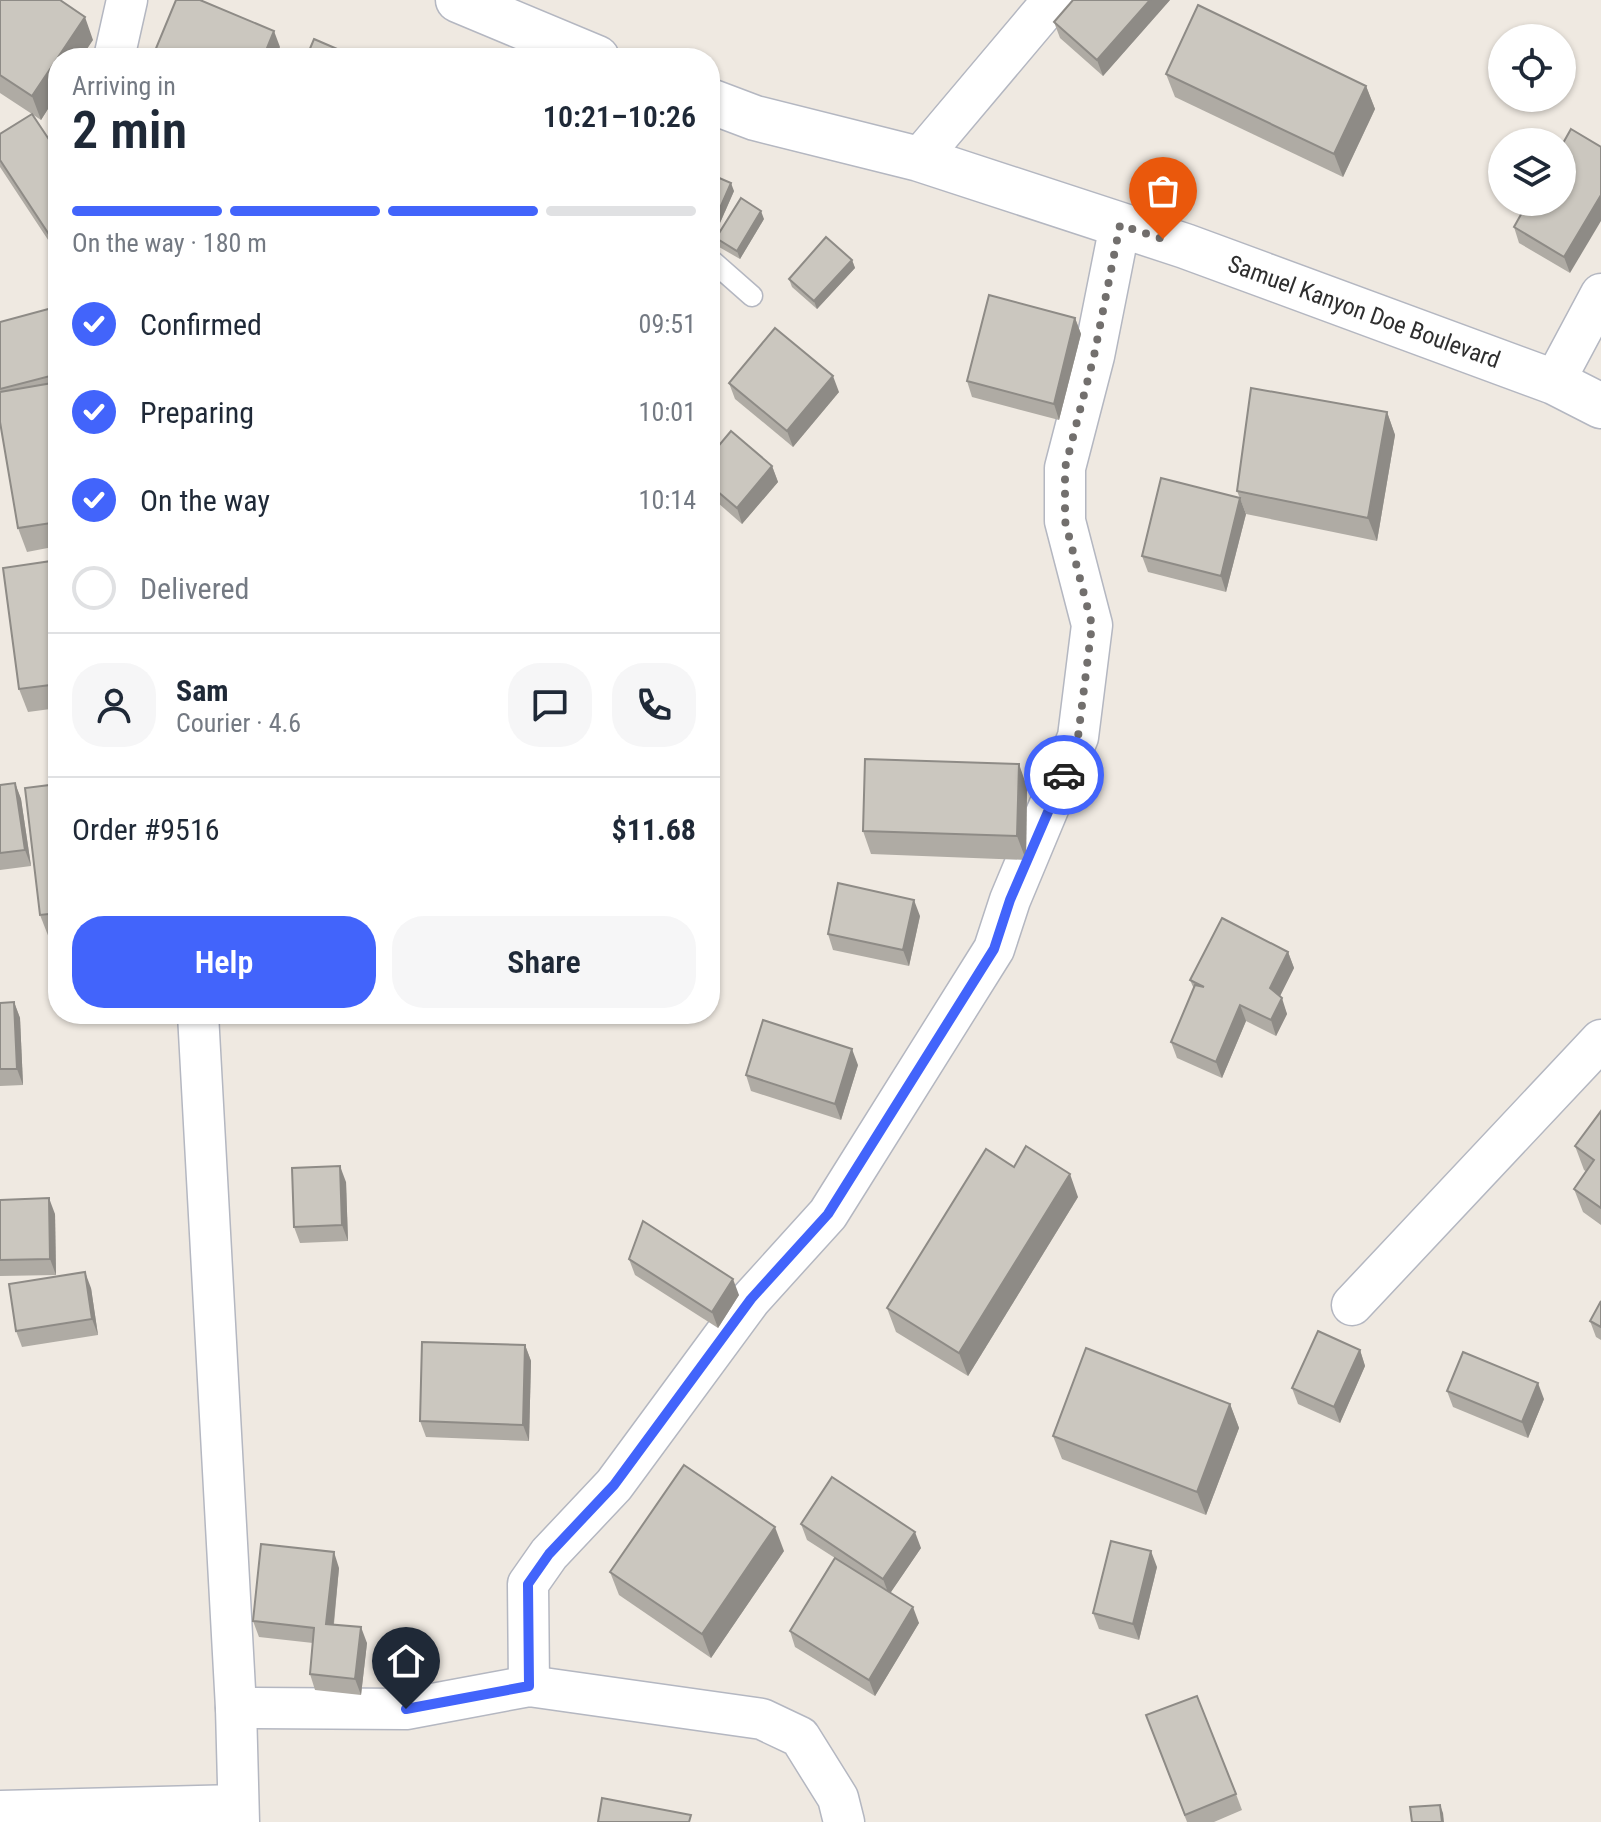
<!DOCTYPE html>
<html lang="en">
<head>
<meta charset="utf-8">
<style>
  :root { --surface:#fff; --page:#f6f6f7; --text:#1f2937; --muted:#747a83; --line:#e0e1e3; --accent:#4264fb }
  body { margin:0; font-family:"Roboto Condensed",sans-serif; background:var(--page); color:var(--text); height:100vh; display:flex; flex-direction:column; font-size:30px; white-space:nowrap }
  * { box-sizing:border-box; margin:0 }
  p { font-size:26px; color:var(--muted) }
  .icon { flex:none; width:44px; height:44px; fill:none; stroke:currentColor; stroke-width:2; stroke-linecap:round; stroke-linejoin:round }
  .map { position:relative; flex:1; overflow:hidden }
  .side { position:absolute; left:48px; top:48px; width:672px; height:976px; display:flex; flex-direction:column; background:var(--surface); border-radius:32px; box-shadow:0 2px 6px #0004 }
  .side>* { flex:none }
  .controls { position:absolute; left:1488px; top:24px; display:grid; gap:16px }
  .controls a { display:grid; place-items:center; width:88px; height:88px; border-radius:50%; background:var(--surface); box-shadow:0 2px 6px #0004; font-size:40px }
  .pin { position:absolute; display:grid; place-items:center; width:68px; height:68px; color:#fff; margin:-82px -34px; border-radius:50% 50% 50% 0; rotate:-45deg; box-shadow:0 0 8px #0007 }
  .pin .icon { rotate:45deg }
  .courier { position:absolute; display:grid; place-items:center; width:80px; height:80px; margin:-40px; border:6px solid #4264fb; border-radius:50%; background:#fff; color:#222; box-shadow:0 2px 10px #0007 }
  .summary em { font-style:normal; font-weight:600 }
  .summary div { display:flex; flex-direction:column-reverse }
  .summary { display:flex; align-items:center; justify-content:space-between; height:136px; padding:0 24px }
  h1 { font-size:52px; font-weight:600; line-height:60px }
  .bar { display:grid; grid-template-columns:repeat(4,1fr); gap:12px 8px; align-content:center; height:96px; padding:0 24px }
  .bar i { height:10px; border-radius:6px; background:var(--line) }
  .bar .active { background:var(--accent) }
  .bar p { grid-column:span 4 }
  .line { display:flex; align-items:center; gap:20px; padding:0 24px; border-top:2px solid var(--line) }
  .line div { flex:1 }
  .round { display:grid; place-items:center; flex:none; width:84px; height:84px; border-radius:32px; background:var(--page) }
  ol { padding:0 24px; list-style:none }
  li { display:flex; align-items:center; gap:24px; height:88px }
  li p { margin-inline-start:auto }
  li .icon { padding:8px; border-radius:50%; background:var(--accent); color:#fff; stroke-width:4 }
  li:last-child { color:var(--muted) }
  li i { width:44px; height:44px; border:4px solid var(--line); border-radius:50% }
  .button { display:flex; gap:16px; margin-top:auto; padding:16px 24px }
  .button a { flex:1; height:92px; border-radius:32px; background:var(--accent); color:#fff; font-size:32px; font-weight:600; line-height:92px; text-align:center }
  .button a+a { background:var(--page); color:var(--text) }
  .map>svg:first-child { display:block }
</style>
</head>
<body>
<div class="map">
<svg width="1601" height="1822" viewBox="0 0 1601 1822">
  <rect width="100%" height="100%" fill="#efe9e1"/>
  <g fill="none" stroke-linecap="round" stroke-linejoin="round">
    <g stroke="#b4b7c1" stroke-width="23">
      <polyline id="lane" points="710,259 752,296"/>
    </g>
    <g stroke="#b4b7c1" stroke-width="43">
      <g id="street">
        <polyline points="114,58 127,0"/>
        <polyline points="919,159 1053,0"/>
        <polyline points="1554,382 1601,294"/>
        <polyline points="198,1014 236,1708 239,1822"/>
        <polyline points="1352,1305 1601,1040"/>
        <polyline points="529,1686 528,1584 549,1554 614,1485 751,1299 828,1214 994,949 1010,900 1078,737 1092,625 1065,521 1065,468 1094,356 1120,225"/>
        <polyline points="236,1708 406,1709 529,1686 762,1719 800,1737 838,1798 844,1822"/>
        <polyline points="0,1811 238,1805"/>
      </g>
    </g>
    <g stroke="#b4b7c1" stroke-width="47">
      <g id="secondary">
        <polyline points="458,0 597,58"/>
        <polyline points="710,101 755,118 919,159 1185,246 1554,382 1601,406"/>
      </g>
    </g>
    <use href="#lane" stroke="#fff" stroke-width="20"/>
    <use href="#street" stroke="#fff" stroke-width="40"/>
    <use href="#secondary" stroke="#fff" stroke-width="44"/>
  </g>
  <g fill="#afaba4">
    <polygon points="0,0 93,40 58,58 58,93 41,120 32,114 58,153 58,255 0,167 0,134 32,114 0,93"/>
    <polygon points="1170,0 1103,76 1060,38 1054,22"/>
    <polygon points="1166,74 1366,86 1375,109 1343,177 1175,97"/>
    <polygon points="710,174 734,191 716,232 710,230"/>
    <polygon points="1562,202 1570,273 1519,243 1514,227"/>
    <polygon points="764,219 740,259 719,247 716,238"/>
    <polygon points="852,260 855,268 817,309 792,287 789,279"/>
    <polygon points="1075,318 1081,334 1059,420 972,397 967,381"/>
    <polygon points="0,322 58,323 58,546 27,552 18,528 0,422"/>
    <polygon points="729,383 839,392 793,447 735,399"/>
    <polygon points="1387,412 1395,435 1377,541 1246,514 1237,491"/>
    <polygon points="710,456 772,466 778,482 742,524 710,496"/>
    <polygon points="1246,514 1226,592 1148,572 1142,556"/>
    <polygon points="58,560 58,708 28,712 19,689"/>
    <polygon points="15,783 21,799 31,866 0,870 0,785"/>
    <polygon points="58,784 58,937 49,938 40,915"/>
    <polygon points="1027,787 1026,860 871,854 863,831"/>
    <polygon points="920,916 909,966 833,950 828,934"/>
    <polygon points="1288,952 1294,968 1280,996 1287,1014 1276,1036 1246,1021 1222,1078 1177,1058 1171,1042 1194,989 1190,980"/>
    <polygon points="14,1002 20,1018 23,1085 0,1086 0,1003"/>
    <polygon points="858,1065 841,1120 751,1091 746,1075"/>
    <polygon points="1601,1111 1601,1225 1583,1212 1574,1189 1587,1172 1584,1170 1575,1146"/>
    <polygon points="1014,1167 1078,1197 968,1376 896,1332 887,1308"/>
    <polygon points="346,1182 348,1241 300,1243 294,1227"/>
    <polygon points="0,1200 55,1214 56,1275 0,1276"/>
    <polygon points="629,1259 739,1295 718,1328 635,1275"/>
    <polygon points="91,1288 98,1335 22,1347 16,1331"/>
    <polygon points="1601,1301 1601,1340 1596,1337 1590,1321"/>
    <polygon points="525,1345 531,1361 529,1441 426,1437 420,1421"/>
    <polygon points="1360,1350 1365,1366 1340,1423 1298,1404 1292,1388"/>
    <polygon points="1447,1391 1544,1399 1528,1438 1453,1407"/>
    <polygon points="1230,1404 1239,1428 1206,1515 1062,1459 1053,1436"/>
    <polygon points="801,1524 921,1548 890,1593 919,1623 875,1696 795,1647 790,1631 835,1558 807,1540"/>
    <polygon points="784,1551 711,1658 619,1595 610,1572"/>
    <polygon points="1157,1567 1139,1640 1099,1629 1093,1613"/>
    <polygon points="339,1568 334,1624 367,1643 361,1695 315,1690 310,1674 313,1643 259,1637 253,1621"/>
    <polygon points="1146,1715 1236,1794 1242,1810 1214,1822 1187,1822"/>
  </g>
  <g fill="#8e8b86">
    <polygon points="1150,0 1170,0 1103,76 1097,60"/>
    <polygon points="85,17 93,40 81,58 58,58 58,93 41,120 32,96"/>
    <polygon points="274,31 280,47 276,58 263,58"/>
    <polygon points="1366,86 1375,109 1343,177 1334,154"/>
    <polygon points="731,183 734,191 716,232 713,224"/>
    <polygon points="1601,195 1601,221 1570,273 1564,257"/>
    <polygon points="761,211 764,219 740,259 737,251"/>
    <polygon points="58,239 58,253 54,242"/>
    <polygon points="852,260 855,268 817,309 814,301"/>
    <polygon points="1075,318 1081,334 1059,420 1054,404"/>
    <polygon points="833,376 839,392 793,447 787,431"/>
    <polygon points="1387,412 1395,435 1377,541 1368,518"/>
    <polygon points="772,466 778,482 742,524 737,508"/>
    <polygon points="1240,498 1246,514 1226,592 1221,576"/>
    <polygon points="1019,764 1027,787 1026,860 1017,836"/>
    <polygon points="15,783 21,799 31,866 25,850"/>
    <polygon points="914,900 920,916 909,966 903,950"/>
    <polygon points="1288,952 1294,968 1276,1004 1270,988"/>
    <polygon points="1282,998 1287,1014 1276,1036 1271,1020"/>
    <polygon points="14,1002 20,1018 23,1085 17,1069"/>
    <polygon points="1240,1005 1246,1021 1222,1078 1216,1062"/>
    <polygon points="852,1049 858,1065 841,1120 835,1104"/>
    <polygon points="340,1166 346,1182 348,1241 342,1225"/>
    <polygon points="1070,1174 1078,1197 968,1376 959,1353"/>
    <polygon points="49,1198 55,1214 56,1275 50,1259"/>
    <polygon points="85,1272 91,1288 98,1335 92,1319"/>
    <polygon points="733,1279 739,1295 718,1328 712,1312"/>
    <polygon points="525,1345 531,1361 529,1441 523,1425"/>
    <polygon points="1360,1350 1365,1366 1340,1423 1334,1407"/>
    <polygon points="1538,1383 1544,1399 1528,1438 1522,1422"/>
    <polygon points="1230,1404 1239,1428 1206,1515 1197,1492"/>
    <polygon points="775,1527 784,1551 711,1658 702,1634"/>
    <polygon points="915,1532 921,1548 889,1595 883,1579"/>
    <polygon points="1151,1551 1157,1567 1139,1640 1133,1624"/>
    <polygon points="334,1552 339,1568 332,1640 326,1624"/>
    <polygon points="913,1607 919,1623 875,1696 869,1680"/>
    <polygon points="361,1627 367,1643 361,1695 355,1679"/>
    <polygon points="1440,1805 1443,1813 1444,1822 1442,1822"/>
  </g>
  <g fill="#cbc7bf" stroke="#8e8b86" stroke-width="2">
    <polygon points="0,0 60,0 85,17 32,96 0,75"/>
    <polygon points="176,0 200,0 274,31 263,58 152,58"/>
    <polygon points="1073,0 1150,0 1097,60 1054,22"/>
    <polygon points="1198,5 1366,86 1334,154 1166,74"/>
    <polygon points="314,39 358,58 306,58"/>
    <polygon points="32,114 58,153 58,239 54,242 0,160 0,134"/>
    <polygon points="1571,129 1601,147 1601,195 1564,257 1514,227 1528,202 1562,202 1562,145"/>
    <polygon points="710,174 731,183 713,224 710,223"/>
    <polygon points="741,198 761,211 737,251 716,238"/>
    <polygon points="826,237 852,260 814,301 789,279"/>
    <polygon points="989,295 1075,318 1054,404 967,381"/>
    <polygon points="52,308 58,329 58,374 0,389 0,322"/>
    <polygon points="775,328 833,376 787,431 729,383"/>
    <polygon points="58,382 58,522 18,528 0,422 0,392"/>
    <polygon points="1251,388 1387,412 1368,518 1237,491"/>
    <polygon points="731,431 772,466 737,508 710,485 710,456"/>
    <polygon points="1161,478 1240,498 1221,576 1142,556"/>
    <polygon points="58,560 58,684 19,689 3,568"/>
    <polygon points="865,759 1019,764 1017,836 863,831"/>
    <polygon points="15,783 25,850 0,853 0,785"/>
    <polygon points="58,784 58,913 40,915 25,788"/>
    <polygon points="838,883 914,900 903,950 828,934"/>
    <polygon points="1222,918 1288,952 1270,988 1282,998 1271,1020 1240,1005 1216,1062 1171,1042 1195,985 1204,987 1190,980"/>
    <polygon points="14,1002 17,1069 0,1069 0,1003"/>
    <polygon points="763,1020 852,1049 835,1104 746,1075"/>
    <polygon points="1601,1111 1601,1208 1574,1189 1594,1160 1575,1146"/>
    <polygon points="1026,1146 1070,1174 959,1353 887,1308 986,1149 1014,1167"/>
    <polygon points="340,1166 342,1225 294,1227 292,1168"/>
    <polygon points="49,1198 50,1259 0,1260 0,1200"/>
    <polygon points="643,1221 733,1279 712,1312 629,1259"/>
    <polygon points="85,1272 92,1319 16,1331 9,1284"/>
    <polygon points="1601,1301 1601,1327 1590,1321"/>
    <polygon points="1318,1331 1360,1350 1334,1407 1292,1388"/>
    <polygon points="422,1342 525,1345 523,1425 420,1421"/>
    <polygon points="1086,1348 1230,1404 1197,1492 1053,1436"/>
    <polygon points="1463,1352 1538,1383 1522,1422 1447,1391"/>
    <polygon points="684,1465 775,1527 702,1634 610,1572"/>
    <polygon points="832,1477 915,1532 883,1579 801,1524"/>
    <polygon points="1111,1541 1151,1551 1133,1624 1093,1613"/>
    <polygon points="261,1544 334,1552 326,1624 361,1627 355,1679 310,1674 314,1628 253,1621"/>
    <polygon points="835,1558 913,1607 869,1680 790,1631"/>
    <polygon points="1197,1696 1236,1794 1185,1815 1146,1715"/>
    <polygon points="602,1798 691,1815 689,1822 598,1822"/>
    <polygon points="1440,1805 1442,1822 1412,1822 1410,1807"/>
  </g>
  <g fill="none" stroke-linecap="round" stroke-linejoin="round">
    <polyline stroke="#726f6d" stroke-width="8" stroke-dasharray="0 14.4" points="1064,775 1078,737 1092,625 1065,521 1065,468 1094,356 1120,225 1163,239"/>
    <polyline stroke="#4264fb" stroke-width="10" points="406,1709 529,1686 528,1584 549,1554 614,1485 751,1299 828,1214 994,949 1010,900 1064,775"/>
  </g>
  <g text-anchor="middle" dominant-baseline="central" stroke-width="7" stroke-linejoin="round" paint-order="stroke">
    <g font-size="24" fill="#2e2e2e" stroke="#fff">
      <text transform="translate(1364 312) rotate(20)">Samuel Kanyon Doe Boulevard</text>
    </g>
  </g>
</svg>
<div class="controls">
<a><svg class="icon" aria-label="locate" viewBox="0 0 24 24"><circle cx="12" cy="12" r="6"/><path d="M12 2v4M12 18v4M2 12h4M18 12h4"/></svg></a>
<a><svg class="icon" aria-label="layers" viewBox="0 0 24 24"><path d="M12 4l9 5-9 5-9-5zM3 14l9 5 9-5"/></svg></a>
</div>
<div class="pin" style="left:1163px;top:239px;background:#ea580c"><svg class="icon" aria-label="bag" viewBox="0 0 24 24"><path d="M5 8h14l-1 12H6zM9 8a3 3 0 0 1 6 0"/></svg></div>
<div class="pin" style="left:406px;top:1709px;background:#1f2937"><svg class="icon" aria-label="home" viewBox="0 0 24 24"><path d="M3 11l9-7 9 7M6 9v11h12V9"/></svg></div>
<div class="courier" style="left:1064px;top:775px"><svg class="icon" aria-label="car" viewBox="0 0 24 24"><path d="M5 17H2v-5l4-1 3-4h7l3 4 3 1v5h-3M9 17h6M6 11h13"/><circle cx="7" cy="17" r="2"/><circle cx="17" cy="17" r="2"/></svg></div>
<section class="side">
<div class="summary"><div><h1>2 min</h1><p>Arriving in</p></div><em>10:21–10:26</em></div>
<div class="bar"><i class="active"></i><i class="active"></i><i class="active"></i><i></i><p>On the way · 180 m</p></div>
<ol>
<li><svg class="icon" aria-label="check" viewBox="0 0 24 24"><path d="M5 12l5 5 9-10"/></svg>Confirmed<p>09:51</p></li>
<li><svg class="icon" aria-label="check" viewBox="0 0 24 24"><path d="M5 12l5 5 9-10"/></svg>Preparing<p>10:01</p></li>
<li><svg class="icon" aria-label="check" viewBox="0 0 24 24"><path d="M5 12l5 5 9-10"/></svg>On the way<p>10:14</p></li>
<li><i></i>Delivered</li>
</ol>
<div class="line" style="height:144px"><a class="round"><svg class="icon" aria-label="person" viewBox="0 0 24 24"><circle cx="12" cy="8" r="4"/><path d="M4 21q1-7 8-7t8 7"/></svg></a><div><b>Sam</b><p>Courier · 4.6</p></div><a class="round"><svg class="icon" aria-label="chat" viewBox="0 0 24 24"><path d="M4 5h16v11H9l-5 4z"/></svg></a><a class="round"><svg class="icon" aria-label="phone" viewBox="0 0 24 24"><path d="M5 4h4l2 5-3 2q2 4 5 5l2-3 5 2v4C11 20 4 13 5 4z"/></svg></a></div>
<div class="line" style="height:104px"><div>Order #9516</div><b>$11.68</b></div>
<div class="button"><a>Help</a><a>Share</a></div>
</section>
</div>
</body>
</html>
